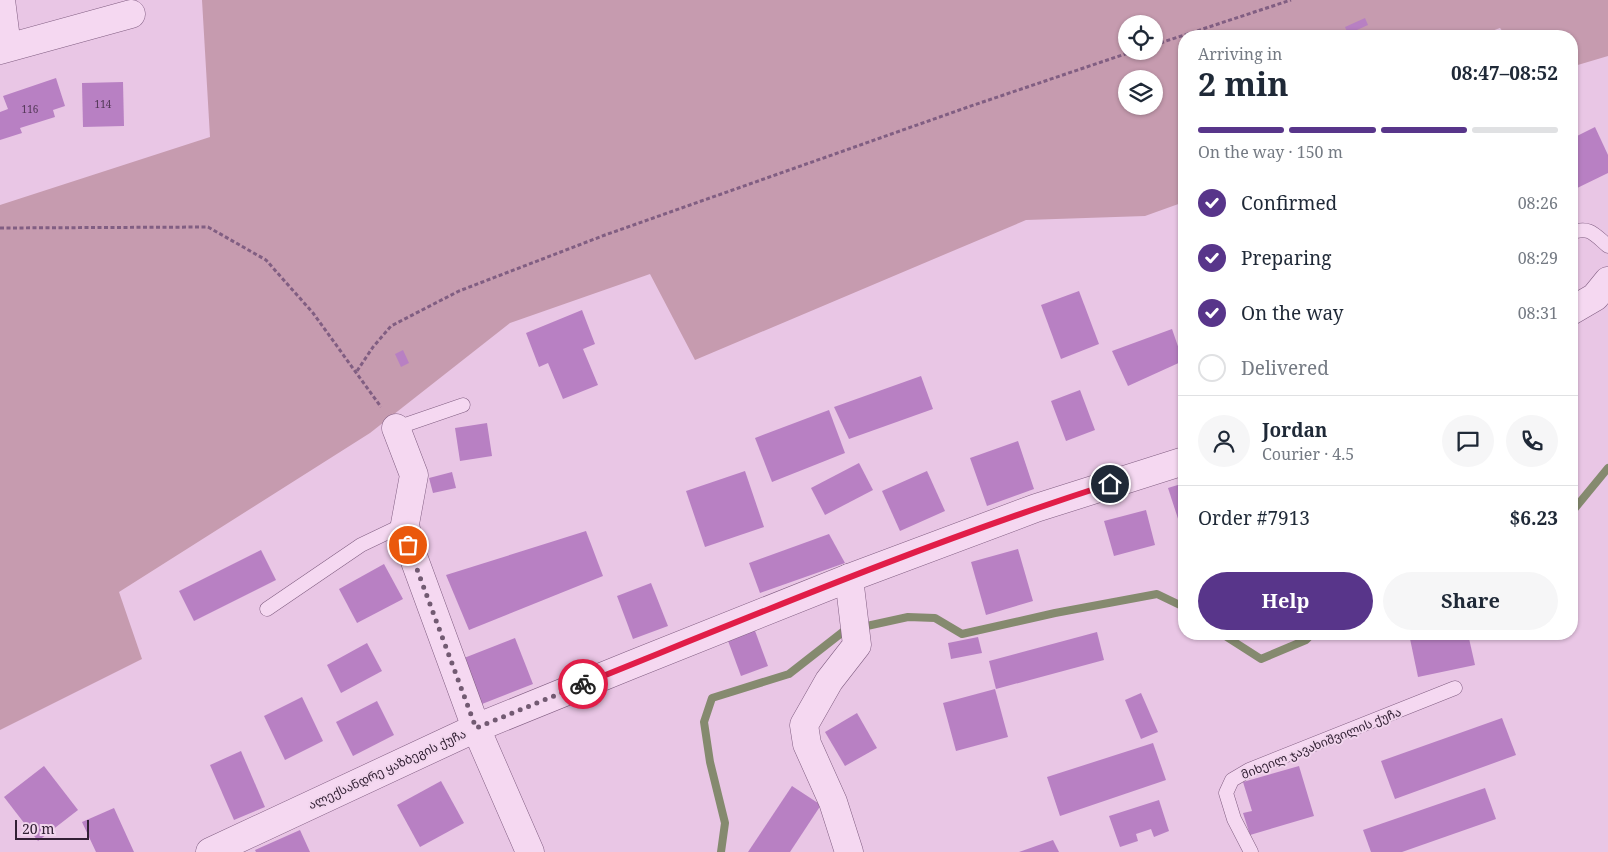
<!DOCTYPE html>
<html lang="en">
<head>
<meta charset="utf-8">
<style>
  :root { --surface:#fff; --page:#f6f6f7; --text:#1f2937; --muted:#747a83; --line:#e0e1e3; --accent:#58358a }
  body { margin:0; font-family:"Noto Serif","Noto Sans Georgian",serif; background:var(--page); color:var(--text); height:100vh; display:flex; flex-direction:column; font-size:19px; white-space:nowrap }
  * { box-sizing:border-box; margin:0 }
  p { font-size:16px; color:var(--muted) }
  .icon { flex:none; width:28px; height:28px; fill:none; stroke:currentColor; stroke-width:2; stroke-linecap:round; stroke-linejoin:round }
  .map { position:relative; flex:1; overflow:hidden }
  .details { position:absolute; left:1178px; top:30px; width:400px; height:610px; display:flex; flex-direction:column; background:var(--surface); border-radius:20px; box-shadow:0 1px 4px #0004 }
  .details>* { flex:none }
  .tools { position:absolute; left:1118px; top:15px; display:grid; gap:10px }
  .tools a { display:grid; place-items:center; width:45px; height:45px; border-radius:50%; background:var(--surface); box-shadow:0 1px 4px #0004; font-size:25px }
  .scale { position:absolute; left:15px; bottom:12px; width:74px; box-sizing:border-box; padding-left:5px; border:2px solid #322034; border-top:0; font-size:14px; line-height:18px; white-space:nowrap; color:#322034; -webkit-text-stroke:4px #f1d5ed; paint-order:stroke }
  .pin { position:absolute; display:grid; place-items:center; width:42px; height:42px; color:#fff; margin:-21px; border:2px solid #fff; border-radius:50%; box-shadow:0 1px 5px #0007 }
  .courier { position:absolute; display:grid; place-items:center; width:50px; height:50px; margin:-25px; border:4px solid #e11d48; border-radius:50%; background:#fff; color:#222; box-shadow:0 1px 6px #0007 }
  .overview em { font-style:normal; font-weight:700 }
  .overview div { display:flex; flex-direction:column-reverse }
  .overview { display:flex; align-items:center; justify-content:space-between; height:85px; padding:0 20px }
  h1 { font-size:32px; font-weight:700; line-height:38px }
  .bar { display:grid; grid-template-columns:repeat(4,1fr); gap:8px 5px; align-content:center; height:60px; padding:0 20px }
  .bar i { height:6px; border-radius:4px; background:var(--line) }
  .bar .selected { background:var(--accent) }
  .bar p { grid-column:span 4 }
  .line { display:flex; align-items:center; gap:12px; padding:0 20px; border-top:1px solid var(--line) }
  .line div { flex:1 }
  .round { display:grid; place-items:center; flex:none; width:52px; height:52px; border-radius:26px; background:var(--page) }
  ol { padding:0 20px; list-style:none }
  li { display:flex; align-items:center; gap:15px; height:55px }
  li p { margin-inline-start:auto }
  li .icon { padding:5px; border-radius:50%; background:var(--accent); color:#fff; stroke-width:4 }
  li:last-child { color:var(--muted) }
  li i { width:28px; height:28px; border:2px solid var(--line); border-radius:50% }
  .button { display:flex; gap:10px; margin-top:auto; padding:10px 20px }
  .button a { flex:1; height:58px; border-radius:30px; background:var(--accent); color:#fff; font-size:20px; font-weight:700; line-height:58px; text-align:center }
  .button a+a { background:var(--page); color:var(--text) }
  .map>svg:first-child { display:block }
</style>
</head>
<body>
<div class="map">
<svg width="1608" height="852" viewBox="0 0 1608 852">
  <rect width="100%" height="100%" fill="#e9c6e5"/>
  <path fill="#c69baf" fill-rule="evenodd" d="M202,0h1406v56l-37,11v-31h-65l-6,-8 -22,8h-294v166l-39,14 -119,4 -331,140 -45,-86 -140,49 -140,110 -251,159 23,67 -142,71v-525l210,-68zM1126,24h28v27h-28zM1126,79h28v27h-28z"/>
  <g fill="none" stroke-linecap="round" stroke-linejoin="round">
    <g stroke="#858a6f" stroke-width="8">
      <polyline points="1571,513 1608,468"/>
      <polyline points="1222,634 1261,659 1306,640 1312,634"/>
      <polyline points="721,852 725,823 710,762 704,722 712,698 789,674 844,631 908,617 935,618 962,634 1055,613 1157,594 1184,607"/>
    </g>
  </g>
  <g fill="#b880c3">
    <polygon points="1365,18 1368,25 1348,34 1345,27"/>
    <polygon points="56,78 65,106 53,110 55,117 20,128 22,133 0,140 0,112 8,109 3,96"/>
    <polygon points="123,82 124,126 83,127 82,83"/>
    <polygon points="1595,127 1608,155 1608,173 1571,191 1571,139"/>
    <polygon points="1079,291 1099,344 1061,359 1041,305"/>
    <polygon points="582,310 595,344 583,349 598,385 563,399 548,363 539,367 526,333"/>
    <polygon points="1172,329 1183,361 1128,386 1112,351"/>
    <polygon points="403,350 409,363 401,367 395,354"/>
    <polygon points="921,376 933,409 849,439 834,407"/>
    <polygon points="1080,390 1095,430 1066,441 1051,401"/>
    <polygon points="829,410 845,453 772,482 755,438"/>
    <polygon points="487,423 492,456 460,461 455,428"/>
    <polygon points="1018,441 1034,489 987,506 970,458"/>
    <polygon points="859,463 873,490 825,515 811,488"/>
    <polygon points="745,471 764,527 705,547 686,491"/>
    <polygon points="927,471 945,511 900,531 882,491"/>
    <polygon points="452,472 456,488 433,493 429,478"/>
    <polygon points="1184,483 1184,534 1183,534 1168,488"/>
    <polygon points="1146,510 1155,545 1114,556 1104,521"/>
    <polygon points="586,531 603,576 469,630 446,575"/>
    <polygon points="829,534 845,563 760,593 749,563"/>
    <polygon points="1018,549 1033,601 986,615 971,562"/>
    <polygon points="261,550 276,580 194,621 179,591"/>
    <polygon points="384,564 403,599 357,623 339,589"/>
    <polygon points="651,583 668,626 633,639 617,596"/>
    <polygon points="754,628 768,666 741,676 727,638"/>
    <polygon points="1097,632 1104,660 996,689 989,661"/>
    <polygon points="1409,634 1468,634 1475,665 1418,677"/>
    <polygon points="978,637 982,653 951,659 948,643"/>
    <polygon points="515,638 533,684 482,704 464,658"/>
    <polygon points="367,643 382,671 341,693 327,665"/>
    <polygon points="995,689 1008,737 956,751 943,703"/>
    <polygon points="1141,693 1158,732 1141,739 1125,700"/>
    <polygon points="302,697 323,741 285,760 264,716"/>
    <polygon points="377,701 394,735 353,756 336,722"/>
    <polygon points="857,713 877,748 845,766 825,732"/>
    <polygon points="1502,718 1516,755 1395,799 1381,761"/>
    <polygon points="1153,743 1166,780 1060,816 1047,777"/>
    <polygon points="241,751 265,807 234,820 210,765"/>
    <polygon points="44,766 78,810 38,841 4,797"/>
    <polygon points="1299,766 1314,816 1250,835 1243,813 1252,811 1243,782"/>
    <polygon points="441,781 464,823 420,847 397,805"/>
    <polygon points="792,786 821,805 790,852 748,852"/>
    <polygon points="1485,788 1496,819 1402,852 1371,852 1363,830"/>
    <polygon points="1159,800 1169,831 1154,837 1151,829 1136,834 1138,841 1120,847 1109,816"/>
    <polygon points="114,808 134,852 96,852 82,822"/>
    <polygon points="300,830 310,852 256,852 255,850"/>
    <polygon points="1053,840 1059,852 1019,852"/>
  </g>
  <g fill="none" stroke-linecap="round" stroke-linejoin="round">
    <g stroke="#815e82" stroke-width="15">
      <g id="service">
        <path d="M1571,233c18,-8 24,2 37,13"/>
        <polyline points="396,428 463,405"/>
        <polyline points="267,609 361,545 405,524"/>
        <polyline points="1251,852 1234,819 1226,793 1232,780 1249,770 1455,688"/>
      </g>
    </g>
    <g stroke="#815e82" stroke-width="29">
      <g id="minor">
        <polyline points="1,0 7,47"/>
        <polyline points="0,50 131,14"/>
        <polyline points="1571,311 1595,297 1608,281"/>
        <polyline points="396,428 414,475 405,524 409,545 476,728 530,852"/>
        <polyline points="210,852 476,728 631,665 849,578 1036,508 1184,461"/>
        <polyline points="849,852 833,802 807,744 804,725 829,681 857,645 849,578"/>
      </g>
    </g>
    <g stroke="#815e82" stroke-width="3" stroke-dasharray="4 2.5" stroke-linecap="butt">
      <polyline points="1154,45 1291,0"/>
      <polyline points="0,228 208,227 266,260 313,313 381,407"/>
      <polyline points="357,371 373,347 391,326 459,291 605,235 968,107 1134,51"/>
    </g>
    <use href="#service" stroke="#f5d8f1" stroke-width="14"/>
    <use href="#minor" stroke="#f5d8f1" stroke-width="28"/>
  </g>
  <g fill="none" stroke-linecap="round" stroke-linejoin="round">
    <polyline stroke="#725a72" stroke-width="5" stroke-dasharray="0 9" points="408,545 476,728 583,684"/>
    <path stroke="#e11d48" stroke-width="6" d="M583,684c174,-70 348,-143 527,-200"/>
  </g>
  <g text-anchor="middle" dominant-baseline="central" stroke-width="4" stroke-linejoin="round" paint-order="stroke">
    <g font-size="10" fill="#543858">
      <text x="103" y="104">114</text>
      <text x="30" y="109">116</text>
    </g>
    <g font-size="12" fill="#322034" stroke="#f1d5ed">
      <text transform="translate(1321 743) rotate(-22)">მიხეილ ჯავახიშვილის ქუჩა</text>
      <text transform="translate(387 769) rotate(-25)">ალექსანდრე ყაზბეგის ქუჩა</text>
    </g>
  </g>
</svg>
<div class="tools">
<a><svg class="icon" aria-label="locate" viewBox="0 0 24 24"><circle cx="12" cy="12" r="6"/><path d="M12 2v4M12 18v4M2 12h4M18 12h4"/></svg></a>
<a><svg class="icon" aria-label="layers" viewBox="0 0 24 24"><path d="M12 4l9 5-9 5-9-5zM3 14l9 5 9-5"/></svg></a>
</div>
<div class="scale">20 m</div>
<div class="pin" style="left:408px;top:545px;background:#ea580c"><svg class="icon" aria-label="bag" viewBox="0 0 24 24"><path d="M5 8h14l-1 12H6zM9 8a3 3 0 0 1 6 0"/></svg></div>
<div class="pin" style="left:1110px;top:484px;background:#1f2937"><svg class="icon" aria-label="home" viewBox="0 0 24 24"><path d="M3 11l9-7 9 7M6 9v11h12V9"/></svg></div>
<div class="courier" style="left:583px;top:684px"><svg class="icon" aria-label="bike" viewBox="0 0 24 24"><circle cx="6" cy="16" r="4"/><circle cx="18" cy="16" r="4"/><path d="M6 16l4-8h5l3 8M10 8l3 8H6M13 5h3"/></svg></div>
<section class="details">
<div class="overview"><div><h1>2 min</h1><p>Arriving in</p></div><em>08:47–08:52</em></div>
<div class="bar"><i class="selected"></i><i class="selected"></i><i class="selected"></i><i></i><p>On the way · 150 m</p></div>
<ol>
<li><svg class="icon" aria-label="check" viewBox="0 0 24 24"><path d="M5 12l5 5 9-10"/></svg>Confirmed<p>08:26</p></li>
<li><svg class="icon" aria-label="check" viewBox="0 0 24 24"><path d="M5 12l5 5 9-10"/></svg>Preparing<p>08:29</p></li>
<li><svg class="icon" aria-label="check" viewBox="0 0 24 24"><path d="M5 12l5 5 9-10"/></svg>On the way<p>08:31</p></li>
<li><i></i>Delivered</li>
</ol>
<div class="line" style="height:90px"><a class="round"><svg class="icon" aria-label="person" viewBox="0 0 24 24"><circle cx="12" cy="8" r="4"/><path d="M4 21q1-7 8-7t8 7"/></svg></a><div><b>Jordan</b><p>Courier · 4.5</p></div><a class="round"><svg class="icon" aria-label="chat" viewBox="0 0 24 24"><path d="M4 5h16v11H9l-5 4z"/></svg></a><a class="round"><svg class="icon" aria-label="phone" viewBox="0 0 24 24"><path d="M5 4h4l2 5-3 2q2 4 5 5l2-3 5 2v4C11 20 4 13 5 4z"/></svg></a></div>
<div class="line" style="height:65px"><div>Order #7913</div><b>$6.23</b></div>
<div class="button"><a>Help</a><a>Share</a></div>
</section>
</div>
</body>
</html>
